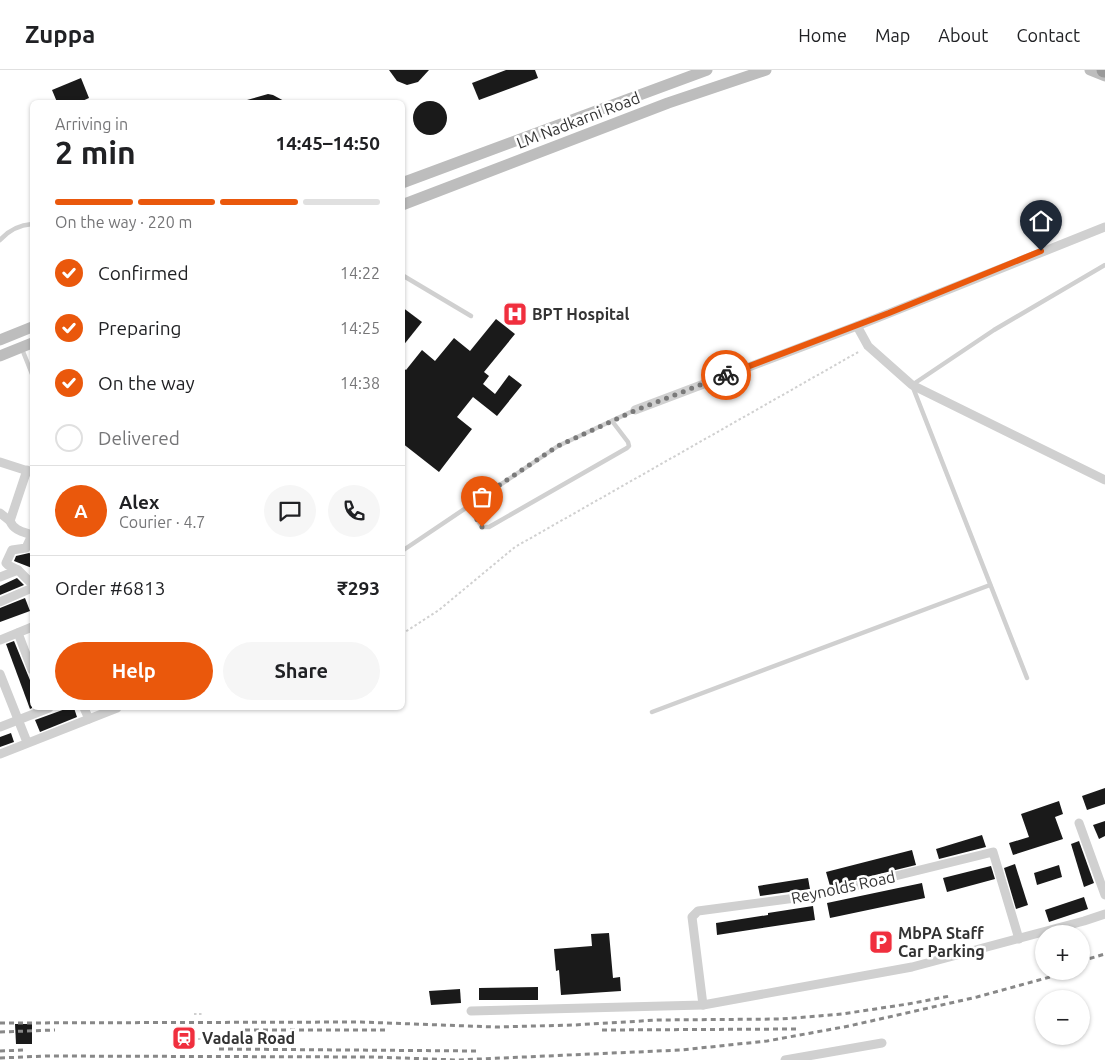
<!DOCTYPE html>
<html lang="en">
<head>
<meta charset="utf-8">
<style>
  :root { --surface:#fff; --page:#f6f6f6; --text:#202124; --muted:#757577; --line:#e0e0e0; --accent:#ea580c }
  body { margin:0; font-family:Ubuntu,sans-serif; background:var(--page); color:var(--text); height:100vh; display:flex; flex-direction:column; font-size:19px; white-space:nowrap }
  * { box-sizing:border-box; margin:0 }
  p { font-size:16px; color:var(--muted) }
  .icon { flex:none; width:28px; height:28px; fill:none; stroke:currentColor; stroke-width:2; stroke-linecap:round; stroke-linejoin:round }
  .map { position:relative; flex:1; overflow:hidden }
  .panel { position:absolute; left:30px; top:30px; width:375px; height:610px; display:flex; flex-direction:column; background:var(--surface); border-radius:8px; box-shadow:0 1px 4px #0004 }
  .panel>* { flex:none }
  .controls { position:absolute; left:1035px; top:855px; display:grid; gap:10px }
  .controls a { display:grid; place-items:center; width:55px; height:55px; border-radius:50%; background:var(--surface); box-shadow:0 1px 4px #0004; font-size:25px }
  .pin { position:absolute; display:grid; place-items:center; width:42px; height:42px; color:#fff; margin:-51px -21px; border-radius:50% 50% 50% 0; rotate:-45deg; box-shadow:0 0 5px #0007 }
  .pin .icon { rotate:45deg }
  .courier { position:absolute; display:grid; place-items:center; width:50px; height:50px; margin:-25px; border:4px solid #ea580c; border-radius:50%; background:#fff; color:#222; box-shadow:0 1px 6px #0007 }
  .headline em { font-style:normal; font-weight:600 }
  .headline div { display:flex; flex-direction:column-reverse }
  .headline { display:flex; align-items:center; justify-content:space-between; height:85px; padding:0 25px }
  h1 { font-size:32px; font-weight:600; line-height:38px }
  .bar { display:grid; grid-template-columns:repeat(4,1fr); gap:8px 5px; align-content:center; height:60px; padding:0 25px }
  .bar i { height:6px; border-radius:4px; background:var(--line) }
  .bar .current { background:var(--accent) }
  .bar p { grid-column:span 4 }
  .line { display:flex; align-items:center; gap:12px; padding:0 25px; border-top:1px solid var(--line) }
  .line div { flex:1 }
  .round { display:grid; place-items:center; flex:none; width:52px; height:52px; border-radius:26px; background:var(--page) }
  ol { padding:0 25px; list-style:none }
  li { display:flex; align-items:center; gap:15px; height:55px }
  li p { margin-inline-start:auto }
  li .icon { padding:5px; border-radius:50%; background:var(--accent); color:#fff; stroke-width:4 }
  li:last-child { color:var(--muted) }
  li i { width:28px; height:28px; border:2px solid var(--line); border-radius:50% }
  .action { display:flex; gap:10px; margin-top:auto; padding:10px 25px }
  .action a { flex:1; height:58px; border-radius:30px; background:var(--accent); color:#fff; font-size:20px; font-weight:600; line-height:58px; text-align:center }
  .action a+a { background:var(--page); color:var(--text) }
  header { display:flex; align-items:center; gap:30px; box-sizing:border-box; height:70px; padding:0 25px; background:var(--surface); border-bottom:1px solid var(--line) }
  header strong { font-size:24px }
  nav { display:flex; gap:28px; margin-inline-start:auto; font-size:18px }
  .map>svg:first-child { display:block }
</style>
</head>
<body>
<header>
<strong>Zuppa</strong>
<nav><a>Home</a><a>Map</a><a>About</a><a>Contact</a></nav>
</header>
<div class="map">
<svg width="1105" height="990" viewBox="0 0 1105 990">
  <rect width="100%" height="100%" fill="#fff"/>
  <g fill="#1a1a1a">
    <polygon points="389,0 429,0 418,12 407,15 397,11"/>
    <polygon points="506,0 535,0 538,8 479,30 472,13"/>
    <polygon points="81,8 89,28 80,32 57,32 52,20"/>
    <polygon points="268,24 273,25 286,32 247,32 247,30"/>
    <circle cx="430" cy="48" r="17"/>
    <polygon points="402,237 422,252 402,277"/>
    <polygon points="496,249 515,264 484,302 489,306 483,314 495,324 509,305 522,315 497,346 473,327 457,347 472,359 439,402 402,373 402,297 406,300 422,280 435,291 454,268 470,281"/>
    <polygon points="29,483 32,484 32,498 14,491 16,486"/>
    <polygon points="17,508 24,515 0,525 0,516"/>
    <polygon points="25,528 30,541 0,552 0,538"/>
    <polygon points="14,571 32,615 32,638 30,639 6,574"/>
    <polygon points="68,638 74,638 77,647 40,662 35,650"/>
    <polygon points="11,663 14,672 0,677 0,667"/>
    <polygon points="1105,718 1105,734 1087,740 1082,726"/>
    <polygon points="1059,731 1063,744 1055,747 1063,769 1013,785 1009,773 1029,767 1021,744"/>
    <polygon points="1105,751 1105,766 1099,769 1093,755"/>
    <polygon points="982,765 986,777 939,789 936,779"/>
    <polygon points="1079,771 1094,813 1084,817 1071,774"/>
    <polygon points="912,780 916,795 830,816 826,802"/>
    <polygon points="1015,794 1028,835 1016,839 1004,798"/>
    <polygon points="1059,795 1062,807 1037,815 1034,803"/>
    <polygon points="991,796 995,809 947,822 943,808"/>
    <polygon points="808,808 810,819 760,826 758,816"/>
    <polygon points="922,813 925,828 830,848 827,833"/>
    <polygon points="1084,827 1088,839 1049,852 1045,840"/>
    <polygon points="813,836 815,850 717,865 716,853 768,845 768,843"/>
    <polygon points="609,863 613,908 620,907 621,921 561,925 559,900 556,901 554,879 592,876 591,864"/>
    <polygon points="538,917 538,930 479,930 479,918"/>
    <polygon points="460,919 461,933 431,935 429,921"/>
    <polygon points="15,954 32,954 32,974 16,974"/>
  </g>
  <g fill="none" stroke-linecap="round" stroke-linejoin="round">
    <g stroke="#d0d0d0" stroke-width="2" stroke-dasharray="2.5 2.5" stroke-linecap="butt">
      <polyline points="402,564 439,540 515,477 860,281"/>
      <polyline points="194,944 204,944"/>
      <polyline points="193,969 204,969"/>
    </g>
    <g stroke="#d0d0d0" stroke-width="4.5">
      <path d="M0,170c9,-10 19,-15 32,-16"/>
      <polyline points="402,205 471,246"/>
      <polyline points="22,279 32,304"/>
      <polyline points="468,436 482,457 489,457 627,378 629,376 628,372 612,351"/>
      <polyline points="402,481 558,376 635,340"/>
      <polyline points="1027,608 912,315 994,260 1105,195"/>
      <polyline points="652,642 990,515"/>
    </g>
    <g stroke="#d0d0d0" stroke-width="9">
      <polyline points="857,256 868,276 912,315 1105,410"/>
      <polyline points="635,340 857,256 1105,157"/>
      <polyline points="0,392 31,402"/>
      <path d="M27,400l-17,51c4,10 14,11 22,14"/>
      <polyline points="0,443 10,451"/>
      <polyline points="18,500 8,495 6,493 12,480 26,478 32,465"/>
      <polyline points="0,507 18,500 32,514"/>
      <polyline points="0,532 32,518"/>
      <polyline points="18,563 32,600"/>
      <polyline points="0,570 32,557"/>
      <polyline points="0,604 27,672"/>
      <polyline points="84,638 89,649"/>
      <polyline points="0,657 49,638"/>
      <polyline points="0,684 117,638"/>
      <polyline points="1079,753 1105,825"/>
      <polyline points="703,935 692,847 698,841 818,825 993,782 1019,869"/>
      <polyline points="471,941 703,935 912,897 1084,851 1105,844"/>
      <polyline points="785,990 882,973"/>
    </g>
    <g stroke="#bdbdbd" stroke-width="11">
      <polyline points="1090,0 1105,6"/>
      <polyline points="402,113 707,0"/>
      <polyline points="402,135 668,33 766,0"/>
      <polyline points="0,270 32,257"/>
      <polyline points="0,286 32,273"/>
    </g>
    <polyline stroke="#9a9a9a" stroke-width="15" points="1104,0 1105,0"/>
    <g stroke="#888" stroke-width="3" stroke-dasharray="5 4" stroke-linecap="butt">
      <polyline points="1081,891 1105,884"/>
      <polyline points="0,953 361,952 496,957 574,955 658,950 781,949 842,944 908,934 950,926"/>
      <polyline points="245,960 387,960"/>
      <polyline points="602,960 796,959"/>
      <polyline points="0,962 55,960"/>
      <polyline points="219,979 476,981"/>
      <polyline points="0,981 24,980"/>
      <polyline points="0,988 45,986 374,987 457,990 681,980 767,971 849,956 977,927 1072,901"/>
    </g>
  </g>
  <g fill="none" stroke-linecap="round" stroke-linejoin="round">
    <polyline stroke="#7a7a7a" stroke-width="5" stroke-dasharray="0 9" points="482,457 468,436 558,376 636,340 726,305"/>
    <polyline stroke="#ea580c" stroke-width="6" points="726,305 889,243 1041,181"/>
  </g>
  <defs>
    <g id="hospital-square" transform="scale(1.25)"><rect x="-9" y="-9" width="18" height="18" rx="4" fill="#f02f3e" stroke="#fff"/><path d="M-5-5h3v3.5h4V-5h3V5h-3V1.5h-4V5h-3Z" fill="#fff"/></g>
    <g id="parking-square" transform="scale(1.25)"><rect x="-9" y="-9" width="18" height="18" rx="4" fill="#f02f3e" stroke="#fff"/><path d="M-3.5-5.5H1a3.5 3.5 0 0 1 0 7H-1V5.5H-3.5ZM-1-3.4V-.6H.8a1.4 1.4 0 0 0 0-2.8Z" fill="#fff"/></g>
    <g id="station-square" transform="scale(1.25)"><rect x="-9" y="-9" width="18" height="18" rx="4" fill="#f02f3e" stroke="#fff"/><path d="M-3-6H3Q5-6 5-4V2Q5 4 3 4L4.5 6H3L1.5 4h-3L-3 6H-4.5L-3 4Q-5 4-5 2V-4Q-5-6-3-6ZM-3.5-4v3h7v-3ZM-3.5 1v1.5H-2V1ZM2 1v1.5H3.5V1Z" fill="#fff"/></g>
  </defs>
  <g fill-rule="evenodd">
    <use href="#hospital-square" x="515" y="244"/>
    <use href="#parking-square" x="881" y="872"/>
    <use href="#station-square" x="184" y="968"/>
  </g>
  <g text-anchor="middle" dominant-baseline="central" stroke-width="5" stroke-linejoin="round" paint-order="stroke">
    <g font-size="16" fill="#333" stroke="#fff">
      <text transform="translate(578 50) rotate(-21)">LM Nadkarni Road</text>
      <text transform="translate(843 817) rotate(-12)">Reynolds Road</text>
    </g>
    <g font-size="16" font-weight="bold" fill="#333" stroke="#fff" text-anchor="start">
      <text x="532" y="244">BPT Hospital</text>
      <text x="898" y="863">MbPA Staff<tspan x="898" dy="18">Car Parking</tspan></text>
      <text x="202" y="968">Vadala Road</text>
    </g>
  </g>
</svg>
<div class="controls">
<a>+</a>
<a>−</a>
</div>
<div class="pin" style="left:482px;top:457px;background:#ea580c"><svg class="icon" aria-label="bag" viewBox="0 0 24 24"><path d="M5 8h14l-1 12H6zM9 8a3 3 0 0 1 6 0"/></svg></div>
<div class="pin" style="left:1041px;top:181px;background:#1f2937"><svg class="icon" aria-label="home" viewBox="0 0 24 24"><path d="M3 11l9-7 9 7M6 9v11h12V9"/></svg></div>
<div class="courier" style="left:726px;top:305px"><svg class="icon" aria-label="bike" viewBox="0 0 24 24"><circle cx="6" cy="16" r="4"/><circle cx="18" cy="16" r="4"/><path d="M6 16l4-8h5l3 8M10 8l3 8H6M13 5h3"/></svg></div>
<section class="panel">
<div class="headline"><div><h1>2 min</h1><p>Arriving in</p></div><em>14:45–14:50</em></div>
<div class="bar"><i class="current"></i><i class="current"></i><i class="current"></i><i></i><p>On the way · 220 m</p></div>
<ol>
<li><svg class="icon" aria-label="check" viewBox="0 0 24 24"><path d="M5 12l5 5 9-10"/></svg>Confirmed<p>14:22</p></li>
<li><svg class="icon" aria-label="check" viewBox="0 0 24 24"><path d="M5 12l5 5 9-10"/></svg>Preparing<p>14:25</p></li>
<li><svg class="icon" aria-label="check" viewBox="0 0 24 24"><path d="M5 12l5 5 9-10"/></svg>On the way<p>14:38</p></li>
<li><i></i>Delivered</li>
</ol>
<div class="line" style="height:90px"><b class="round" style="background:var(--accent);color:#fff">A</b><div><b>Alex</b><p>Courier · 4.7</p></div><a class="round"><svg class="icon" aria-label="chat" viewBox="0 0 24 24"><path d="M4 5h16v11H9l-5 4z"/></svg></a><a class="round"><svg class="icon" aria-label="phone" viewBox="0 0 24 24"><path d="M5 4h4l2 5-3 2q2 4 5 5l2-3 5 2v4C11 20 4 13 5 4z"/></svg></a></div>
<div class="line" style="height:65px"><div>Order #6813</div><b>₹293</b></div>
<div class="action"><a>Help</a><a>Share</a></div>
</section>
</div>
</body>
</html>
